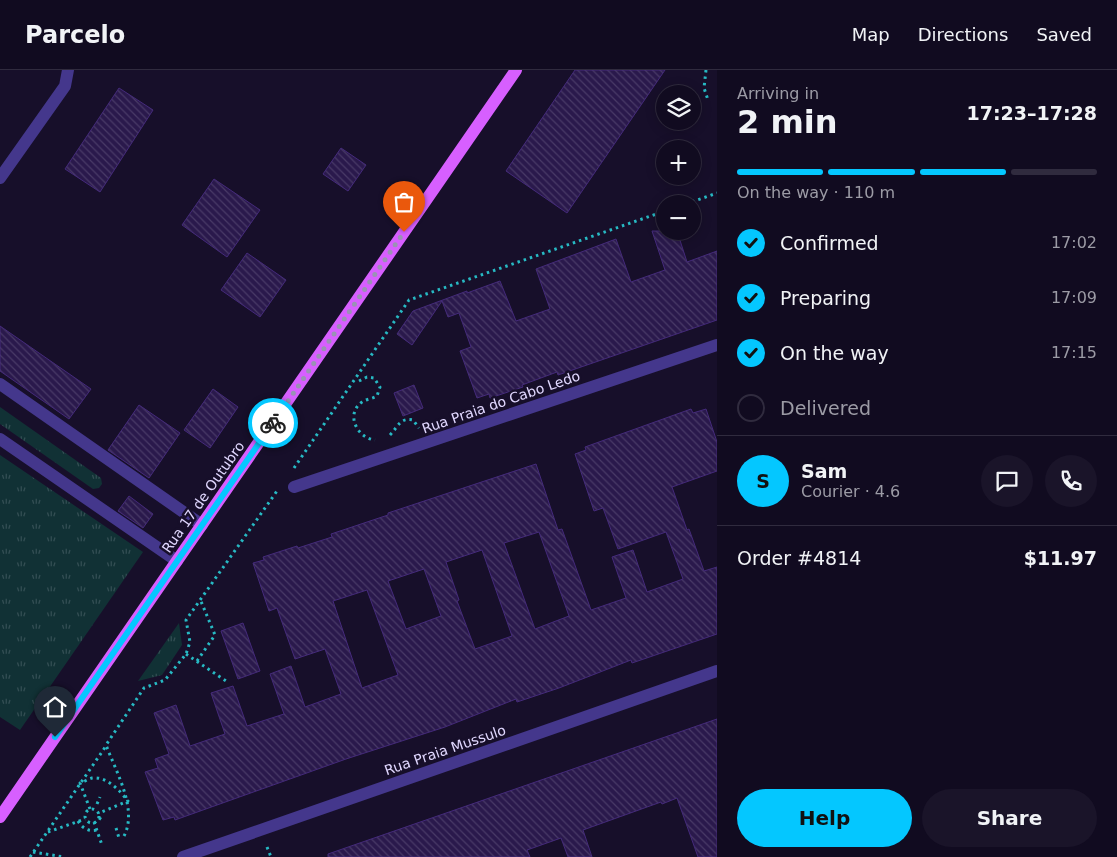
<!DOCTYPE html>
<html lang="en">
<head>
<meta charset="utf-8">
<style>
  :root { --surface:#110b20; --page:#1a1429; --text:#f1f3f6; --muted:#9c9ba5; --line:#302b3e; --accent:#04c7ff }
  body { margin:0; font-family:"DejaVu Sans",sans-serif; background:var(--page); color:var(--text); height:100vh; display:flex; flex-direction:column; font-size:19px; white-space:nowrap }
  * { box-sizing:border-box; margin:0 }
  p { font-size:16px; color:var(--muted) }
  .icon { flex:none; width:28px; height:28px; fill:none; stroke:currentColor; stroke-width:2; stroke-linecap:round; stroke-linejoin:round }
  .map { position:relative; flex:1; overflow:hidden }
  .details { display:flex; flex-direction:column; background:var(--surface); width:400px }
  .details>* { flex:none }
  .buttons { position:absolute; left:656px; top:15px; display:grid; gap:10px }
  .buttons a { display:grid; place-items:center; width:45px; height:45px; border-radius:50%; background:var(--surface); box-shadow:0 2px 12px #0003,0 0 0 1px var(--line); font-size:25px }
  .pin { position:absolute; display:grid; place-items:center; width:42px; height:42px; color:#fff; margin:-51px -21px; border-radius:50% 50% 50% 0; rotate:-45deg; box-shadow:0 0 5px #0007 }
  .pin .icon { rotate:45deg }
  .courier { position:absolute; display:grid; place-items:center; width:50px; height:50px; margin:-25px; border:4px solid #04c7ff; border-radius:50%; background:#fff; color:#222; box-shadow:0 1px 6px #0007 }
  .overview em { font-style:normal; font-weight:800 }
  .overview div { display:flex; flex-direction:column-reverse }
  .overview { display:flex; align-items:center; justify-content:space-between; height:85px; padding:0 20px }
  h1 { font-size:32px; font-weight:800; line-height:38px }
  .bar { display:grid; grid-template-columns:repeat(4,1fr); gap:8px 5px; align-content:center; height:60px; padding:0 20px }
  .bar i { height:6px; border-radius:4px; background:var(--line) }
  .bar .selected { background:var(--accent) }
  .bar p { grid-column:span 4 }
  .line { display:flex; align-items:center; gap:12px; padding:0 20px; border-top:1px solid var(--line) }
  .line div { flex:1 }
  .round { display:grid; place-items:center; flex:none; width:52px; height:52px; border-radius:26px; background:var(--page) }
  ol { padding:0 20px; list-style:none }
  li { display:flex; align-items:center; gap:15px; height:55px }
  li p { margin-inline-start:auto }
  li .icon { padding:5px; border-radius:50%; background:var(--accent); color:#111; stroke-width:4 }
  li:last-child { color:var(--muted) }
  li i { width:28px; height:28px; border:2px solid var(--line); border-radius:50% }
  .action { display:flex; gap:10px; margin-top:auto; padding:10px 20px }
  .action a { flex:1; height:58px; border-radius:30px; background:var(--accent); color:#111; font-size:20px; font-weight:800; line-height:58px; text-align:center }
  .action a+a { background:var(--page); color:var(--text) }
  header { display:flex; align-items:center; gap:30px; box-sizing:border-box; height:70px; padding:0 25px; background:var(--surface); border-bottom:1px solid var(--line) }
  header strong { font-size:24px }
  nav { display:flex; gap:28px; margin-inline-start:auto; font-size:18px }
  main { display:flex; flex:1; min-height:0 }
  .map>svg:first-child { display:block }
</style>
</head>
<body>
<header>
<strong>Parcelo</strong>
<nav><a>Map</a><a>Directions</a><a>Saved</a></nav>
</header>
<main>
<div class="map">
<svg width="717" height="787" viewBox="0 0 717 787">
  <defs>
    <pattern id="grass-tufts" width="24" height="20" patternUnits="userSpaceOnUse" patternTransform="scale(1.25)"><rect width="24" height="20" fill="#113135"/><path d="M3 7l-1-3M5 7V3M7 7l1-3M15 17l-1-3M17 17v-4M19 17l1-3" fill="none" stroke="#334e53"/></pattern>
    <pattern id="building-back-hatch" width="6" height="6" patternUnits="userSpaceOnUse" patternTransform="scale(1.25)"><rect width="6" height="6" fill="#2a194c"/><path d="M-1 5l2 2M0 0l6 6M5-1l2 2" fill="none" stroke="#493a67"/></pattern>
  </defs>
  <rect width="100%" height="100%" fill="#170f2a"/>
  <g fill="url(#grass-tufts)">
    <polygon points="0,337 101,408 102,414 99,418 93,419 0,354"/>
    <polygon points="0,385 143,482 20,660 0,647"/>
    <polygon points="179,553 182,575 162,605 138,611"/>
  </g>
  <g fill="url(#building-back-hatch)" stroke="#442a7a" fill-rule="evenodd">
    <polygon points="575,0 665,0 567,143 506,101"/>
    <polygon points="119,18 153,40 100,122 65,99"/>
    <polygon points="341,78 366,95 348,121 323,104"/>
    <polygon points="214,109 260,140 227,187 182,155"/>
    <polygon points="652,161 677,161 687,192 717,181 717,250 558,305 557,302 522,315 523,317 490,328 489,324 477,328 460,281 471,277 459,243 448,247 442,231 412,275 397,264 413,241 467,221 467,223 500,211 516,251 550,239 536,199 616,169 631,212 665,200"/>
    <polygon points="247,183 286,210 260,247 221,220"/>
    <polygon points="0,256 91,319 69,349 0,301"/>
    <polygon points="414,315 423,338 403,346 394,323"/>
    <polygon points="213,319 238,337 210,378 184,360"/>
    <polygon points="139,335 180,363 149,408 108,380"/>
    <path d="M691,339l2,4 13,-4 11,33v29l-45,16 15,43 2,-1 15,42 13,-4v67l-85,29 -1,-3 -72,28 -42,14 -1,-3 -71,28 -99,32 -171,61 -1,-3 -11,3 -18,-48 13,-4 -3,-9 14,-5 -15,-41 22,-8 14,41 35,-12 -14,-41 22,-7 14,40 37,-12 -14,-40 21,-8 14,41 36,-13 -16,-45 -30,10 -18,-51 -8,3 -16,-48 11,-3 -1,-3 34,-11 1,2 34,-11 -1,-3 57,-19v-2l148,-49 22,66 4,-1 29,81 35,-12 -14,-41 21,-7 14,42 36,-13 -17,-47 -48,17 -15,-41 -9,3 -19,-57 11,-4 -1,-3zM539,462l30,84 -34,13 -31,-86zM482,480l30,86 -37,13 -18,-48 2,-1 -13,-38zM424,499l17,47 -35,13 -18,-48zM367,520l31,85 -36,13 -29,-87z"/>
    <polygon points="129,426 153,444 143,458 118,441"/>
    <polygon points="243,553 260,601 238,609 221,561"/>
    <polygon points="717,649 717,787 698,787 677,728 662,734 661,732 583,760 592,787 568,787 561,768 527,780 530,787 328,787 328,784"/>
  </g>
  <g fill="none" stroke-linecap="round" stroke-linejoin="round">
    <g stroke="#27b9c3" stroke-width="3" stroke-dasharray="2.5 4" stroke-linecap="butt">
      <polyline points="706,0 704,18 708,30"/>
      <polyline points="686,134 717,123"/>
      <path d="M359,311l8,-4 7,1 6,9 -3,9c-5,3 -11,3 -15,6 -17,12 -5,36 13,38"/>
      <path d="M390,365c8,-8 10,-18 23,-15l6,8"/>
      <polyline points="294,398 409,230 665,141"/>
      <polyline points="186,584 226,611"/>
      <polyline points="197,591 215,565 200,529"/>
      <polyline points="97,734 100,727"/>
      <circle cx="92" cy="746" r="7"/>
      <path d="M90,739l-10,-26c4,-1 8,-4 12,-5 15,-2 28,13 36,23l-29,12"/>
      <polyline points="99,748 104,751"/>
      <path d="M78,751c4,7 11,11 19,9"/>
      <polyline points="94,752 102,775"/>
      <polyline points="116,758 119,768"/>
      <polyline points="48,762 85,749"/>
      <path d="M124,766c14,-27 -8,-64 -18,-91l38,-57 21,-8 21,-26 4,-12 -4,-22 91,-129"/>
      <polyline points="267,777 271,787"/>
      <polyline points="33,782 64,787"/>
      <polyline points="30,787 106,676"/>
    </g>
    <g stroke="#44378c" stroke-width="12">
      <polyline points="0,108 65,16 68,0"/>
      <polyline points="0,314 202,455"/>
      <polyline points="0,369 177,491"/>
      <polyline points="294,417 717,275"/>
      <polyline points="183,787 717,601"/>
    </g>
    <polyline stroke="#d75fff" stroke-width="12" points="0,747 516,0"/>
  </g>
  <g fill="none" stroke-linecap="round" stroke-linejoin="round">
    <polyline stroke="#9a92b4" stroke-width="5" stroke-dasharray="0 9" points="273,353 404,162"/>
    <polyline stroke="#04c7ff" stroke-width="6" points="55,667 273,353"/>
  </g>
  <g text-anchor="middle" dominant-baseline="central" stroke-width="5" stroke-linejoin="round" paint-order="stroke">
    <g font-size="14" fill="#e1d8ff" stroke="#170f2a">
      <text transform="translate(501 332) rotate(-19)">Rua Praia do Cabo Ledo</text>
      <text transform="translate(203 427) rotate(-55)">Rua 17 de Outubro</text>
      <text transform="translate(445 680) rotate(-19)">Rua Praia Mussulo</text>
    </g>
  </g>
</svg>
<div class="buttons">
<a><svg class="icon" aria-label="layers" viewBox="0 0 24 24"><path d="M12 4l9 5-9 5-9-5zM3 14l9 5 9-5"/></svg></a>
<a>+</a>
<a>−</a>
</div>
<div class="pin" style="left:404px;top:162px;background:#ea580c"><svg class="icon" aria-label="bag" viewBox="0 0 24 24"><path d="M5 8h14l-1 12H6zM9 8a3 3 0 0 1 6 0"/></svg></div>
<div class="pin" style="left:55px;top:667px;background:#1f2937"><svg class="icon" aria-label="home" viewBox="0 0 24 24"><path d="M3 11l9-7 9 7M6 9v11h12V9"/></svg></div>
<div class="courier" style="left:273px;top:353px"><svg class="icon" aria-label="bike" viewBox="0 0 24 24"><circle cx="6" cy="16" r="4"/><circle cx="18" cy="16" r="4"/><path d="M6 16l4-8h5l3 8M10 8l3 8H6M13 5h3"/></svg></div>
</div>
<section class="details">
<div class="overview"><div><h1>2 min</h1><p>Arriving in</p></div><em>17:23–17:28</em></div>
<div class="bar"><i class="selected"></i><i class="selected"></i><i class="selected"></i><i></i><p>On the way · 110 m</p></div>
<ol>
<li><svg class="icon" aria-label="check" viewBox="0 0 24 24"><path d="M5 12l5 5 9-10"/></svg>Confirmed<p>17:02</p></li>
<li><svg class="icon" aria-label="check" viewBox="0 0 24 24"><path d="M5 12l5 5 9-10"/></svg>Preparing<p>17:09</p></li>
<li><svg class="icon" aria-label="check" viewBox="0 0 24 24"><path d="M5 12l5 5 9-10"/></svg>On the way<p>17:15</p></li>
<li><i></i>Delivered</li>
</ol>
<div class="line" style="height:90px"><b class="round" style="background:var(--accent);color:#111">S</b><div><b>Sam</b><p>Courier · 4.6</p></div><a class="round"><svg class="icon" aria-label="chat" viewBox="0 0 24 24"><path d="M4 5h16v11H9l-5 4z"/></svg></a><a class="round"><svg class="icon" aria-label="phone" viewBox="0 0 24 24"><path d="M5 4h4l2 5-3 2q2 4 5 5l2-3 5 2v4C11 20 4 13 5 4z"/></svg></a></div>
<div class="line" style="height:65px"><div>Order #4814</div><b>$11.97</b></div>
<div class="action"><a>Help</a><a>Share</a></div>
</section>
</main>
</body>
</html>
